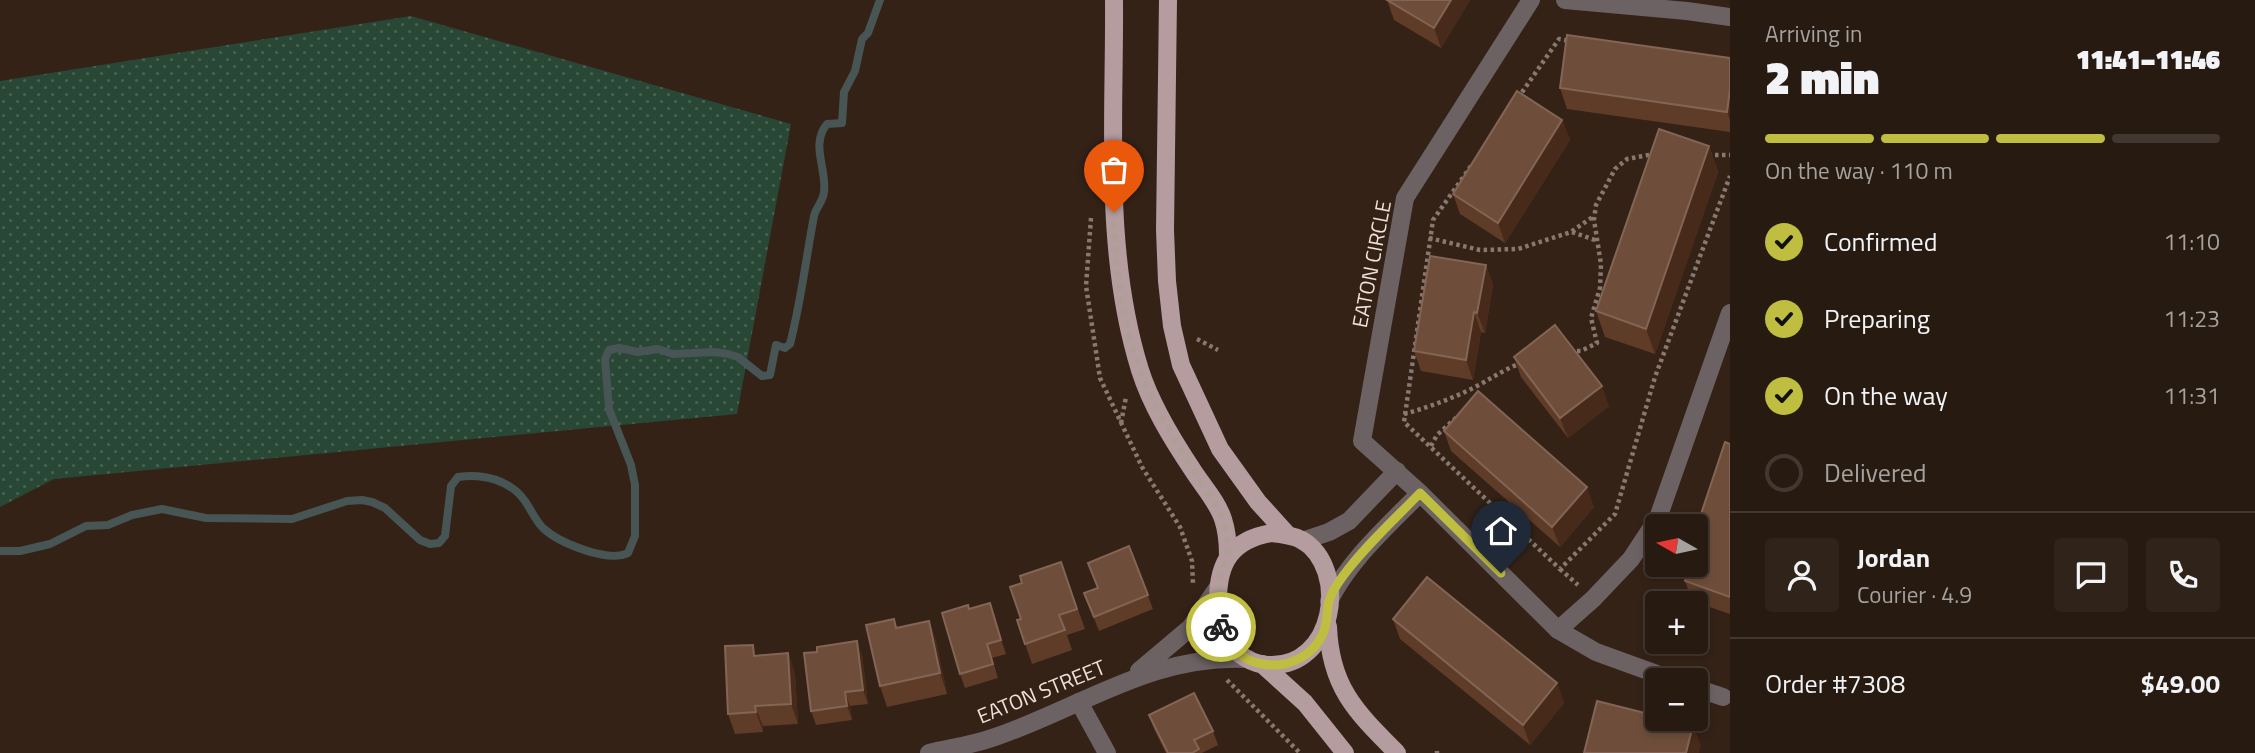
<!DOCTYPE html>
<html lang="en">
<head>
<meta charset="utf-8">
<style>
  :root { --surface:#271a11; --page:#2f231a; --text:#f1f3f6; --muted:#a4a19f; --line:#433831; --accent:#c0be40 }
  body { margin:0; font-family:"Titillium Web",sans-serif; background:var(--page); color:var(--text); height:100vh; display:flex; flex-direction:column; font-size:26px; white-space:nowrap }
  * { box-sizing:border-box; margin:0 }
  p { font-size:23px; color:var(--muted) }
  .icon { flex:none; width:38px; height:38px; fill:none; stroke:currentColor; stroke-width:2; stroke-linecap:round; stroke-linejoin:round }
  .map { position:relative; flex:1; overflow:hidden }
  .sheet { display:flex; flex-direction:column; background:var(--surface); width:525px }
  .sheet>* { flex:none }
  .needle { width:46px; rotate:279deg }
  .controls { position:absolute; left:1645px; top:514px; display:grid; gap:14px }
  .controls a { display:grid; place-items:center; width:63px; height:63px; border-radius:7px; background:var(--surface); box-shadow:0 4px 10px #0003,0 0 0 2px var(--line); font-size:35px }
  .pin { position:absolute; display:grid; place-items:center; width:60px; height:60px; color:#fff; margin:-72px -30px; border-radius:50% 50% 50% 0; rotate:-45deg; box-shadow:0 0 7px #0007 }
  .pin .icon { rotate:45deg }
  .courier { position:absolute; display:grid; place-items:center; width:70px; height:70px; margin:-35px; border:5px solid #c0be40; border-radius:50%; background:#fff; color:#222; box-shadow:0 2px 9px #0007 }
  .head em { font-style:normal; font-weight:800 }
  .head div { display:flex; flex-direction:column-reverse }
  .head { display:flex; align-items:center; justify-content:space-between; height:119px; padding:0 35px }
  h1 { font-size:46px; font-weight:800; line-height:52px }
  .bar { display:grid; grid-template-columns:repeat(4,1fr); gap:10px 7px; align-content:center; height:84px; padding:0 35px }
  .bar i { height:9px; border-radius:5px; background:var(--line) }
  .bar .active { background:var(--accent) }
  .bar p { grid-column:span 4 }
  .line { display:flex; align-items:center; gap:18px; padding:0 35px; border-top:2px solid var(--line) }
  .line div { flex:1 }
  .round { display:grid; place-items:center; flex:none; width:74px; height:74px; border-radius:7px; background:var(--page) }
  ol { padding:0 35px; list-style:none }
  li { display:flex; align-items:center; gap:21px; height:77px }
  li p { margin-inline-start:auto }
  li .icon { padding:7px; border-radius:50%; background:var(--accent); color:#111; stroke-width:4 }
  li:last-child { color:var(--muted) }
  li i { width:38px; height:38px; border:4px solid var(--line); border-radius:50% }
  main { display:flex; flex:1; min-height:0 }
  .map>svg:first-child { display:block }
</style>
</head>
<body>
<main>
<div class="map">
<svg width="1730" height="753" viewBox="0 0 1730 753">
  <defs>
    <pattern id="grass-dots" width="8" height="8" patternUnits="userSpaceOnUse" patternTransform="scale(1.75)"><rect width="8" height="8" fill="#284735"/><path d="M2 2h.1M6 6h.1" fill="none" stroke="#486152" stroke-width="1.8" stroke-linecap="round"/></pattern>
  </defs>
  <rect width="100%" height="100%" fill="#342217"/>
  <polygon fill="url(#grass-dots)" points="411,16 791,124 737,414 54,479 0,507 0,81"/>
  <g fill="none" stroke-linecap="round" stroke-linejoin="round">
    <path stroke="#475554" stroke-width="8" d="M0,551h20l30,-7 36,-18 22,-1 24,-10 30,-6 44,9 86,1 55,-18 15,-1 10,2 13,6 35,32 10,4 9,-1 6,-7 6,-50 7,-9c25,-4 52,3 67,24 6,9 11,20 18,27 16,15 65,35 85,25l7,-17v-51l-4,-20 -22,-56 -4,-50 4,-9 10,-2 19,4 20,-3 15,5 41,-2 14,2 10,3 24,19 8,-1 6,-30 9,3 5,-4c11,-42 16,-86 24,-128 2,-9 9,-14 10,-24 3,-24 -14,-47 3,-68l15,-1 2,-31 11,-21 7,-32 6,-6 12,-33"/>
    <g stroke="#88786f" stroke-width="4.5" stroke-dasharray="3.5 3.5" stroke-linecap="butt">
      <polyline points="1518,98 1559,39 1570,41"/>
      <polyline points="1708,155 1730,155"/>
      <polyline points="1471,166 1433,220 1404,422 1560,569 1615,514 1655,377 1730,176"/>
      <polyline points="1091,218 1086,286 1100,378 1142,467 1180,527 1192,561 1193,584"/>
      <polyline points="1572,232 1598,241"/>
      <polyline points="1429,238 1480,250 1518,249 1571,232 1594,216"/>
      <polyline points="1197,339 1218,350"/>
      <polyline points="1570,351 1581,351 1597,343 1591,318 1600,288 1601,264 1594,220 1596,205 1615,169 1627,159 1654,154"/>
      <path d="M1404,414c25,-7 50,-16 73,-28 15,-8 28,-17 44,-23"/>
      <polyline points="1121,423 1126,397"/>
      <polyline points="1431,446 1437,435 1458,416"/>
      <polyline points="1560,569 1578,585"/>
      <polyline points="1227,680 1300,753"/>
      <polyline points="1437,751 1437,753"/>
    </g>
    <g stroke="#6d6263" stroke-width="18">
      <polyline points="1531,0 1405,198 1362,441 1420,493 1558,630 1596,652 1676,681"/>
      <polyline points="1565,0 1687,11 1730,17"/>
      <polyline points="1302,541 1329,532 1349,521 1397,471"/>
      <path d="M1329,601c21,-42 58,-74 91,-108"/>
      <polyline points="1558,630 1593,599 1631,559 1658,518 1730,313"/>
      <polyline points="1139,671 1190,628 1218,587"/>
      <polyline points="1696,688 1723,697"/>
      <polyline points="1079,702 1107,753"/>
      <path d="M929,753c21,-5 43,-8 63,-15 88,-29 158,-84 256,-79"/>
    </g>
    <g stroke="#b49c9f" stroke-width="18">
      <path d="M1114,0c1,124 -11,251 26,370 11,35 32,69 52,99 10,16 25,32 31,50 4,12 5,24 5,37"/>
      <polyline points="1168,0 1165,230 1167,281 1172,326 1181,365 1220,449 1258,502 1287,534"/>
      <path d="M1271,533c11,1 21,2 31,7 48,29 33,129 -34,125 -17,-1 -31,-11 -41,-24 -8,-12 -9,-26 -9,-41 0,-38 14,-60 53,-67z"/>
      <path d="M1328,626c2,61 28,86 69,127"/>
      <polyline points="1262,664 1305,703 1345,753"/>
    </g>
  </g>
  <g fill="#5f3c28">
    <polygon points="1387,0 1470,0 1441,48 1394,20"/>
    <polygon points="1730,58 1730,132 1567,109 1560,88"/>
    <polygon points="1562,120 1570,140 1505,243 1460,214 1453,194"/>
    <polygon points="1709,146 1718,172 1655,354 1605,337 1596,311"/>
    <polygon points="1486,265 1493,285 1485,333 1481,332 1473,380 1421,371 1414,351"/>
    <polygon points="1514,357 1609,406 1568,438 1521,377"/>
    <polygon points="1444,431 1594,507 1560,547 1451,451"/>
    <polygon points="1730,444 1730,614 1692,601 1685,581 1688,572 1685,565 1696,565"/>
    <polygon points="1129,546 1153,609 1099,631 1084,593 1097,588"/>
    <polygon points="1061,562 1085,629 1067,635 1072,650 1032,664 1017,620 1021,619"/>
    <polygon points="990,603 1006,654 992,658 998,678 965,688 960,674 969,609"/>
    <polygon points="1393,619 1557,683 1564,703 1530,745 1400,639"/>
    <polygon points="929,621 936,641 947,694 887,707 880,686 897,628"/>
    <polygon points="788,653 795,674 798,724 763,726 763,732 735,734 728,714 757,655"/>
    <polygon points="862,655 868,704 850,706 852,720 816,725 811,711"/>
    <polygon points="1149,715 1213,731 1218,745 1202,753 1166,753 1154,729"/>
  </g>
  <g fill="#472a19">
    <polygon points="1451,0 1470,0 1441,48 1434,28"/>
    <polygon points="1730,89 1730,121 1727,112"/>
    <polygon points="1562,120 1570,140 1505,243 1498,223"/>
    <polygon points="1709,146 1718,172 1655,354 1646,329"/>
    <polygon points="1486,265 1493,285 1485,333 1477,313"/>
    <polygon points="1474,312 1481,332 1473,380 1466,360"/>
    <polygon points="1602,386 1609,406 1568,438 1560,418"/>
    <polygon points="1587,487 1594,507 1560,547 1552,527"/>
    <polygon points="990,603 995,617 1006,654 1001,640"/>
    <polygon points="929,621 936,641 947,694 940,673"/>
    <polygon points="857,641 862,655 868,704 863,690"/>
    <polygon points="788,653 795,674 798,724 791,704"/>
    <polygon points="1557,683 1564,703 1530,745 1523,725"/>
    <polygon points="845,692 850,706 852,720 847,706"/>
    <polygon points="755,706 763,726 763,732 756,712"/>
    <polygon points="1693,725 1701,745 1699,753 1686,753"/>
  </g>
  <g fill="#6e4e3b" stroke="#826554" stroke-width="2">
    <polygon points="1387,0 1451,0 1434,28"/>
    <polygon points="1567,35 1730,58 1730,89 1727,112 1560,88"/>
    <polygon points="1517,91 1562,120 1498,223 1453,194"/>
    <polygon points="1659,129 1709,146 1646,329 1596,311"/>
    <polygon points="1430,256 1486,265 1477,313 1474,312 1466,360 1414,351"/>
    <polygon points="1555,325 1602,386 1560,418 1514,357"/>
    <polygon points="1478,391 1587,487 1552,527 1444,431"/>
    <polygon points="1725,442 1730,444 1730,597 1685,581 1690,565 1696,565 1696,529"/>
    <polygon points="1129,546 1148,595 1094,617 1084,593 1098,588 1088,563"/>
    <polygon points="1061,562 1077,609 1059,615 1065,630 1025,644 1017,620 1021,619 1010,587 1022,583 1020,576"/>
    <polygon points="1427,577 1557,683 1523,725 1393,619"/>
    <polygon points="990,603 1001,640 987,644 993,664 960,674 942,613 968,605 969,609"/>
    <polygon points="894,619 896,628 929,621 940,673 880,686 866,625"/>
    <polygon points="857,641 863,690 845,692 847,706 811,711 804,653 817,652 817,647"/>
    <polygon points="753,645 754,656 788,653 791,704 755,706 756,712 728,714 725,646"/>
    <polygon points="1194,693 1213,731 1194,740 1199,749 1192,753 1168,753 1149,715"/>
    <polygon points="1597,701 1657,716 1657,719 1670,719 1693,725 1686,753 1584,753"/>
  </g>
  <g fill="none" stroke-linecap="round" stroke-linejoin="round">
    <path stroke="#ad9f96" stroke-width="7" stroke-dasharray="0 12.6" d="M1114,212c1,54 8,113 28,163 20,48 48,91 77,135 5,13 9,28 9,42 0,8 -5,13 -7,21 -5,17 -4,37 0,54"/>
    <path stroke="#c0be40" stroke-width="9" d="M1221,627c7,19 21,34 42,37 25,5 52,-9 61,-33 3,-9 3,-17 4,-26 2,-10 9,-21 15,-29 22,-30 51,-56 77,-83l81,80"/>
  </g>
  <g text-anchor="middle" dominant-baseline="central" stroke-width="5" stroke-linejoin="round" paint-order="stroke">
    <g font-size="21" fill="#eee2da" stroke="#342217">
      <text transform="translate(1371 264) rotate(-79)">EATON CIRCLE</text>
      <text transform="translate(1041 691) rotate(-22)">EATON STREET</text>
    </g>
  </g>
</svg>
<div class="controls">
<a><svg class="needle" viewBox="-14 -14 28 28"><path d="M0-13l5 13h-10z" fill="#e53935"/><path d="M0 13l5-13h-10z" fill="#a4a19f"/></svg></a>
<a>+</a>
<a>−</a>
</div>
<div class="pin" style="left:1114px;top:212px;background:#ea580c"><svg class="icon" aria-label="bag" viewBox="0 0 24 24"><path d="M5 8h14l-1 12H6zM9 8a3 3 0 0 1 6 0"/></svg></div>
<div class="pin" style="left:1501px;top:573px;background:#1f2937"><svg class="icon" aria-label="home" viewBox="0 0 24 24"><path d="M3 11l9-7 9 7M6 9v11h12V9"/></svg></div>
<div class="courier" style="left:1221px;top:627px"><svg class="icon" aria-label="bike" viewBox="0 0 24 24"><circle cx="6" cy="16" r="4"/><circle cx="18" cy="16" r="4"/><path d="M6 16l4-8h5l3 8M10 8l3 8H6M13 5h3"/></svg></div>
</div>
<section class="sheet">
<div class="head"><div><h1>2 min</h1><p>Arriving in</p></div><em>11:41–11:46</em></div>
<div class="bar"><i class="active"></i><i class="active"></i><i class="active"></i><i></i><p>On the way · 110 m</p></div>
<ol>
<li><svg class="icon" aria-label="check" viewBox="0 0 24 24"><path d="M5 12l5 5 9-10"/></svg>Confirmed<p>11:10</p></li>
<li><svg class="icon" aria-label="check" viewBox="0 0 24 24"><path d="M5 12l5 5 9-10"/></svg>Preparing<p>11:23</p></li>
<li><svg class="icon" aria-label="check" viewBox="0 0 24 24"><path d="M5 12l5 5 9-10"/></svg>On the way<p>11:31</p></li>
<li><i></i>Delivered</li>
</ol>
<div class="line" style="height:126px"><a class="round"><svg class="icon" aria-label="person" viewBox="0 0 24 24"><circle cx="12" cy="8" r="4"/><path d="M4 21q1-7 8-7t8 7"/></svg></a><div><b>Jordan</b><p>Courier · 4.9</p></div><a class="round"><svg class="icon" aria-label="chat" viewBox="0 0 24 24"><path d="M4 5h16v11H9l-5 4z"/></svg></a><a class="round"><svg class="icon" aria-label="phone" viewBox="0 0 24 24"><path d="M5 4h4l2 5-3 2q2 4 5 5l2-3 5 2v4C11 20 4 13 5 4z"/></svg></a></div>
<div class="line" style="height:91px"><div>Order #7308</div><b>$49.00</b></div>
</section>
</main>
</body>
</html>
